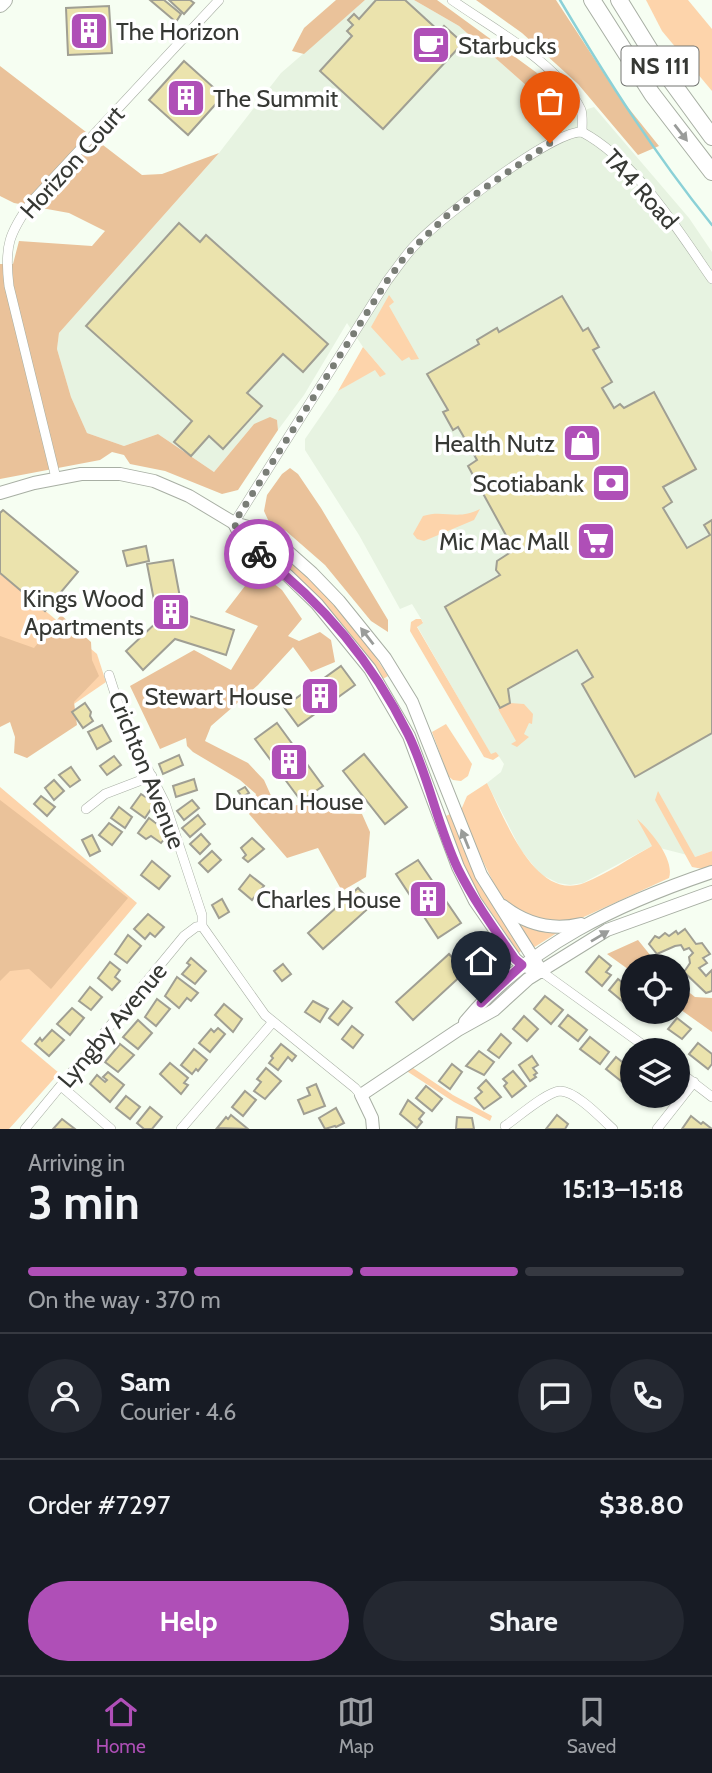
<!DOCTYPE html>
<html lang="en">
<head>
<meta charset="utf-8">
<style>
  :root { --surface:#171b24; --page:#242831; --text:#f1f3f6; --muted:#9ea1a6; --line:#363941; --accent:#af4fb7 }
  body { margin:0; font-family:Cabin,sans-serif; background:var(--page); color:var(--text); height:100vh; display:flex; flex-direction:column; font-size:26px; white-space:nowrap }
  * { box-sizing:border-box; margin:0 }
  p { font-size:23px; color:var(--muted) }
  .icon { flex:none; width:38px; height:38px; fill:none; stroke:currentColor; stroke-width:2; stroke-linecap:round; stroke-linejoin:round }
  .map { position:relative; height:1129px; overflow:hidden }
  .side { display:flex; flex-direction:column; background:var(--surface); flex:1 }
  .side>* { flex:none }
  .buttons { position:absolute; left:620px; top:954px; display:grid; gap:14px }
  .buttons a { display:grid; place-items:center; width:70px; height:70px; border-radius:50%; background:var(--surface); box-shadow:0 2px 5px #0004; font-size:35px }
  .pin { position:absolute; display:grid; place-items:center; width:60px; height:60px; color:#fff; margin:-72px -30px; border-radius:50% 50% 50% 0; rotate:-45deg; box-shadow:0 0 7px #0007 }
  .pin .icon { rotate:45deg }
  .courier { position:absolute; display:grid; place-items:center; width:70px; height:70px; margin:-35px; border:5px solid #af4fb7; border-radius:50%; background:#fff; color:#222; box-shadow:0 2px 9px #0007 }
  .headline em { font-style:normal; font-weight:700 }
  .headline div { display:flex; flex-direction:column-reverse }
  .headline { display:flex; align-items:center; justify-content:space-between; height:119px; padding:0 28px }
  h1 { font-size:46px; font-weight:700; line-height:52px }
  .bar { display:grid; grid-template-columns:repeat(4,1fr); gap:10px 7px; align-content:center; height:84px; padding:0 28px }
  .bar i { height:9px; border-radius:5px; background:var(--line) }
  .bar .selected { background:var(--accent) }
  .bar p { grid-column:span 4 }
  .line { display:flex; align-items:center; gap:18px; padding:0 28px; border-top:2px solid var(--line) }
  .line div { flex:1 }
  .round { display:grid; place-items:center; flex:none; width:74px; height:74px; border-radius:37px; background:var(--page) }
  .primary-button { display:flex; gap:14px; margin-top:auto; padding:14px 28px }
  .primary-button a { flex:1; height:80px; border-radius:42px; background:var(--accent); color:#fff; font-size:28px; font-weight:700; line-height:80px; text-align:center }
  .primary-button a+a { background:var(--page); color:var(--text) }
  .tabs { display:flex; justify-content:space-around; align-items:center; height:98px; border-top:2px solid var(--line); background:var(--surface); font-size:19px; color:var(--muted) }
  .tabs a { display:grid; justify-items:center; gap:4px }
  .tabs .selected { color:var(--accent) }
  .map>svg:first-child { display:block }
</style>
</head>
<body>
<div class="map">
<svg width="712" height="1129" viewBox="0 0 712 1129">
  <rect width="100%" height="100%" fill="#f6fef2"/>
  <polygon fill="#e7f3e1" points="365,0 414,0 459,26 545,102 536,114 554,131 578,112 594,107 689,218 712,252 712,851 695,857 652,846 583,883 570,885 558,883 540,874 521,850 487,783 501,772 504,764 496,752 491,755 417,626 423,622 412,604 400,609 359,535 305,450 305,439 338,391 375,369 386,374 363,347 347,323 304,395 278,430 277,420 254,424 214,472 158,434 124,446 87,433 71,397 57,349 59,333 219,153 281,73"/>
  <g fill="#fdd4ab">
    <polygon points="646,0 688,0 712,29 712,91 662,31"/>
    <polygon points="389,295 394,302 389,306 419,359 411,360 409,357 402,361 371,327"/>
    <polygon points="363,347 386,374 380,377 375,370 338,391"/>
    <path d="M480,509l-6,11 -50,21 -7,-2 -4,-5 10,-18c21,-7 34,5 57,-7z"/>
    <path d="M251,537c10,8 22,13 32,20 43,31 77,75 105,119l-5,3 -37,-50 -26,-29 -71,-60z"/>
    <polygon points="0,573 97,654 106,682 49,721 0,708"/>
    <polygon points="416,619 421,619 423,623 417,627 491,754 496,752 499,756 493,760 484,757 410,631 411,622"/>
    <polygon points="510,703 524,704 533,714 532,724 529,723 524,734 529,737 517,747 511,744 516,741 498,709"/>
    <polygon points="446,724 472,764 468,776 461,781 453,780 448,776 432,732"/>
    <path d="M487,783c17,33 47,119 97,100 23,-9 46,-25 68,-37l-15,-27c14,12 38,41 32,59l-94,43h-32l-33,-15 -11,-12 -26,-53 -12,-31 6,-14z"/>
    <polygon points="0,787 137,903 21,1041 59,1073 9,1129 0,1129"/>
    <polygon points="658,791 695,857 712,851 712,866 703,869 692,867 655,800"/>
    <polygon points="450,814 481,885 523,949 519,953 475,889 462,864 444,817"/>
    <polygon points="511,916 560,931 533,948"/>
    <polygon points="407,1064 453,1095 492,1116 490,1121 454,1102 402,1068"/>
  </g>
  <g fill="#eac29a">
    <polygon points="336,0 365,0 304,54 292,51 304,28"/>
    <polygon points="414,0 437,0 552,84 545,102 459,26"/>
    <polygon points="476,0 556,0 618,95 659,146 638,155 578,84 522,33"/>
    <polygon points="0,66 142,175 162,174 219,153 59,333 57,349 71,397 87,433 124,446 158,434 214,472 254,424 270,417 277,420 278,430 238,490 222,494 165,471 130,464 124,455 112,452 100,460 0,479 0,264 13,264 19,241 92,246 105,231 69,213 14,203 0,196"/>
    <polygon points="290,468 298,474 321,508 388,620 388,632 371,621 325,565 286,531 269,522 264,511 267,495 282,474"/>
    <polygon points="249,564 282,590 302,619 288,636 299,641 320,632 331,640 335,662 311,672 293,647 258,685 211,726 205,741 248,763 264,780 277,809 318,801 331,813 362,814 370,832 366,877 342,891 318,848 287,858 249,814 256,794 240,780 193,752 187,746 186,738 160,749 130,686 194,650 231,670 258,626 225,612 245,586 243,566"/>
    <polygon points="61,615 91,642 92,660 99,676 74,702 77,725 27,758 14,753 15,737 10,722 0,727 0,636 34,648"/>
    <polygon points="0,800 128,898 51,989 29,969 10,971 0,981"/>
    <polygon points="638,940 659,966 632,966 632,972 607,954"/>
    <polygon points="677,983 695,997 712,998 712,1032 677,1007"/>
  </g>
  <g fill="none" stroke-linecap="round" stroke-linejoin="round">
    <path stroke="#8bd1d7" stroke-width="2.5" d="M560,0c47,79 94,153 152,225"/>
  </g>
  <g fill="#ebe3ad" stroke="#a09f93" stroke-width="2">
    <polygon points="150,0 164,0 181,14 176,22"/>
    <polygon points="169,0 190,0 194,3 184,14"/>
    <polygon points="376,0 405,0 439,31 444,26 463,43 383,129 320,71 352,36 347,31 353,25 348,20 354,14 359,19"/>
    <polygon points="109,6 112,53 68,55 66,8"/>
    <polygon points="184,61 223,96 188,135 149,100"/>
    <polygon points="179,223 200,242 206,235 328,344 303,372 283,354 247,393 262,406 223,449 209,436 191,456 174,442 192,421 86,326"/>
    <polygon points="562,296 583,331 588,328 599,347 593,350 612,382 602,388 614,408 620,404 624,408 654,392 696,469 663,487 672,502 663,508 687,548 710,535 704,525 712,520 712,733 635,777 582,684 593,677 577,650 508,689 510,703 500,708 445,607 500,575 496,570 497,561 514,550 468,466 477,460 458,427 453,430 443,412 448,410 427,374 479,344 477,340 497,328 499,332"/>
    <polygon points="3,510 78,572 45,611 0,573 0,513"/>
    <polygon points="146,546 149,561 127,566 123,551"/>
    <polygon points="173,560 182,608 189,616 234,630 226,655 175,639 143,670 126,651 158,621 147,564"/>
    <polygon points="341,666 355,685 298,726 284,707"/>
    <polygon points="85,703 91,712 90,716 93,721 83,728 72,712"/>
    <polygon points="277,723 323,786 301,801 255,739"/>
    <polygon points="102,725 111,741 97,749 88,732"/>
    <polygon points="364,754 407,807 385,824 343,771"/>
    <polygon points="179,755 183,765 163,774 159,764"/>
    <polygon points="114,756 121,765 107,775 100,766"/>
    <polygon points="71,767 80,780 70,787 59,775"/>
    <polygon points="194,779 197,790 176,797 173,786"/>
    <polygon points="54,780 64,791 54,800 45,788"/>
    <polygon points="245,787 249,793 242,797 238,791"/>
    <polygon points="141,794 155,803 145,818 131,808"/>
    <polygon points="41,796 55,807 47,816 34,804"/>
    <polygon points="192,800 199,808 184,820 177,811"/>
    <polygon points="119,807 132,817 125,828 111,818"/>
    <polygon points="198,815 205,824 190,837 182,828"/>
    <polygon points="149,818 169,833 161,843 151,836 146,839 138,833"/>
    <polygon points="109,823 122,832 112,845 99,835"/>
    <polygon points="201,834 210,844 200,854 190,844"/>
    <polygon points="92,835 100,851 90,856 82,840"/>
    <polygon points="252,838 264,849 248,862 243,858 246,855 241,848"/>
    <polygon points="212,851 221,860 208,872 199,863"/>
    <polygon points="418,860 461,923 438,938 396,874"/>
    <polygon points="152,861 170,876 159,889 141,875"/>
    <polygon points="250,875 264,886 252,900 239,889"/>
    <polygon points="358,888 373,904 323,949 308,933"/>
    <polygon points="222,899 229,912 219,918 212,905"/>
    <polygon points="148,914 164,927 155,937 150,933 145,939 134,929"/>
    <polygon points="685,929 696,944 702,943 710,954 703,958 707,963 699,968 706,976 712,970 712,991 706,993 684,972 690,963 689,957 693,953 689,948 684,950 681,945 675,946 657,954 649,944 655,936 659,938 665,933 669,936 676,931 678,934"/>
    <polygon points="128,935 141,946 127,963 115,954"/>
    <polygon points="449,954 465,972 413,1020 396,1002"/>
    <polygon points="599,956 611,966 606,972 611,975 602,986 586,972"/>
    <polygon points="191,958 206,971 195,984 182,974 190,965 187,963"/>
    <polygon points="110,962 120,970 115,977 120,981 112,990 98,978"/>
    <polygon points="283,964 291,974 282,981 274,971"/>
    <polygon points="177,977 198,993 191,1001 187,998 179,1008 165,996"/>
    <polygon points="618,979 632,990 632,999 627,1005 609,990"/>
    <polygon points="90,987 102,997 91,1010 79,1001"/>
    <polygon points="545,996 563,1010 551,1024 534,1009"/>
    <polygon points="157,999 170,1009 156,1026 145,1017"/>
    <polygon points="313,1001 328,1009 320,1022 305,1012"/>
    <polygon points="343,1001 352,1008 338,1025 329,1018"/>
    <polygon points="224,1004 242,1019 233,1032 215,1015"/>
    <polygon points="72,1008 84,1018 70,1035 57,1024"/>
    <polygon points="641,1012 667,1012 658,1022"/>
    <polygon points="568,1015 587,1030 578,1041 559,1026"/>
    <polygon points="524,1016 538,1029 527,1041 513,1029"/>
    <polygon points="677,1018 691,1029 682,1039 668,1029"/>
    <polygon points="138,1020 152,1033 138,1049 123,1037"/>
    <polygon points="352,1026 363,1035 353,1048 342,1039"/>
    <polygon points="218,1028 225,1034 210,1052 199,1043 211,1029 214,1032"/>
    <polygon points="52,1030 64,1040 49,1056 35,1044 40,1038 42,1041"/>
    <polygon points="501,1034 511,1043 499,1058 488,1050"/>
    <polygon points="590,1037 609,1052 600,1064 580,1049"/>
    <polygon points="698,1043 712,1054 712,1064 708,1069 689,1054"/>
    <polygon points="120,1044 134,1055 118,1072 105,1062"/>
    <polygon points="281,1044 296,1056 292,1061 288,1057 278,1070 269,1063 273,1058 271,1056"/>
    <polygon points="194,1049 207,1060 198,1071 196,1069 192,1074 181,1065"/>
    <polygon points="479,1051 494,1062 484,1075 466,1066"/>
    <polygon points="532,1056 538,1065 533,1068 537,1073 534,1075 536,1077 530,1081 519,1065"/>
    <polygon points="616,1057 632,1070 632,1077 626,1085 606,1069"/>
    <polygon points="170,1063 188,1078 184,1083 188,1085 181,1094 160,1074"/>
    <polygon points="452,1064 462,1072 450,1089 439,1081"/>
    <polygon points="266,1068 281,1081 265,1099 254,1091 261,1082 257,1079"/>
    <polygon points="513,1071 526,1086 512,1097 504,1086 507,1083 503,1079"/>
    <polygon points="108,1072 124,1085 110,1102 90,1084 97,1075 105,1082 107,1080 103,1077"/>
    <polygon points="486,1080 501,1097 484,1109 475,1098 482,1092 478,1088"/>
    <polygon points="316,1084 325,1106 304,1114 298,1100 310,1095 307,1088"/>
    <polygon points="426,1086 442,1099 432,1111 416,1098"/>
    <polygon points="245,1091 256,1100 243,1116 232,1107"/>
    <polygon points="126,1096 140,1107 130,1119 116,1108"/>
    <polygon points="639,1096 654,1096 648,1103"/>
    <polygon points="408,1100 424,1113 419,1119 422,1122 417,1128 400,1114"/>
    <polygon points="150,1107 162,1117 152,1129 144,1129 137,1123"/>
    <polygon points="336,1108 344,1123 336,1127 335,1126 325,1129 319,1118"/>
    <polygon points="231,1115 248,1129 247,1129 217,1128 226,1117 228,1119"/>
    <polygon points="557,1115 568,1124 565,1129 546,1129"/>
    <polygon points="691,1116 701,1124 703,1122 712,1129 682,1129"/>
    <polygon points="457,1117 472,1118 474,1129 456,1129"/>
    <polygon points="62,1119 75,1129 53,1129"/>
  </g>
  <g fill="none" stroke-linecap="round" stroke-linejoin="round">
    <g stroke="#a8afa4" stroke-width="10">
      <g id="street">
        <path d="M452,0c41,29 107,63 129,110 2,6 1,15 1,22"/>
        <path d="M56,478l-47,-192c-5,-40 0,-53 23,-85l187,-201"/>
        <path d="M234,523l153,-242c10,-13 19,-27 30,-38 24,-25 134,-112 165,-111 53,28 96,98 130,147"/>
        <polyline points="109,675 124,722 165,803 202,915 202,926 265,1015 355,1088 361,1095"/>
        <polyline points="86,809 105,794 152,776"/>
        <polyline points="542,972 650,1050"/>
        <polyline points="677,1070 712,1097"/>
        <polyline points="61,1086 111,1129"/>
        <path d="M505,1126c12,-8 41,-34 55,-35 16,0 42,28 53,38"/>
        <polyline points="25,1129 184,936 196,927 202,926"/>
        <polyline points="181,1129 272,1023"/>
        <polyline points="657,1129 694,1082"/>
      </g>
    </g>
    <g stroke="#a8afa4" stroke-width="14">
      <g id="secondary">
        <polyline points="0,493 34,483 81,474 120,474 154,481 189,496 234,523 255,529 286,550 312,573 339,601 385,658 412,702 481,875 542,972"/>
        <polyline points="234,523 243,541 288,576 317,604 370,669 409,736 458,867 475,901 515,959 522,965 542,972"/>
        <path d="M503,906c23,18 49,25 78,18"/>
        <path d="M465,1022c63,-77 155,-119 247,-150"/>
        <polyline points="373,1129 372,1118 361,1095 458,1030 494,1010 528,979 607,930 712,892"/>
      </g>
    </g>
    <g stroke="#a8afa4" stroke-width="18">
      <g id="highway">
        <polyline points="592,0 652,94 712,172"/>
        <polyline points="619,0 658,63 712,137"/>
        <polyline points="0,4 4,0"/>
      </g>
    </g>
    <use href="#street" stroke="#fff" stroke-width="9"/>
    <use href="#secondary" stroke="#fff" stroke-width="12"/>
    <use href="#highway" stroke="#fff" stroke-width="16"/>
  </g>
  <defs><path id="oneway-solid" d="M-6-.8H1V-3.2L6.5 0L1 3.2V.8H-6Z" transform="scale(1.75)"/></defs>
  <g fill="#9a9c9a">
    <use href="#oneway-solid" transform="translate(681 133) rotate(52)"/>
    <use href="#oneway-solid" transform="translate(367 636) rotate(-128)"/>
    <use href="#oneway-solid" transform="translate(465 839) rotate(-112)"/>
    <use href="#oneway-solid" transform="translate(600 936) rotate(-31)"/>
  </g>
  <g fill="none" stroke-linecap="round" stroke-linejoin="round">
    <polyline stroke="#797d76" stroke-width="7" stroke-dasharray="0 12.6" points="259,554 243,541 234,523 387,281 406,255 454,209 550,143"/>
    <path stroke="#af4fb7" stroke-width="9" d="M259,554c63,48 114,109 149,180 21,43 29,91 50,135 16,32 37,61 57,90l7,6 -41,38"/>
  </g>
  <defs>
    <g id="building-square" transform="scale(2.0125)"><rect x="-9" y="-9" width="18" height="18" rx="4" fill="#af4fb7" stroke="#fff"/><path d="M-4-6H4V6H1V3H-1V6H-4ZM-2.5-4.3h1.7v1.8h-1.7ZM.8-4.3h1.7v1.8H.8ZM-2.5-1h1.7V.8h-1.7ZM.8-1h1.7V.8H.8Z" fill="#fff"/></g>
    <g id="cafe-square" transform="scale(2.0125)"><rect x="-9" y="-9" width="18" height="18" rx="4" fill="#af4fb7" stroke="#fff"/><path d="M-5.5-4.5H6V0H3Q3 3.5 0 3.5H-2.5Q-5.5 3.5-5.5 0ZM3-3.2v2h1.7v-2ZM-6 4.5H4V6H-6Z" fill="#fff"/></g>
    <g id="shop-square" transform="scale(2.0125)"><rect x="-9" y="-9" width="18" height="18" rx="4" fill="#af4fb7" stroke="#fff"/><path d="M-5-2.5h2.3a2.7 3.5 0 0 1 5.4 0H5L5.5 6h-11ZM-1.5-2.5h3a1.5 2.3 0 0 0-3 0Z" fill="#fff"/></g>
    <g id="bank-square" transform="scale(2.0125)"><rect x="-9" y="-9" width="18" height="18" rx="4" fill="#af4fb7" stroke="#fff"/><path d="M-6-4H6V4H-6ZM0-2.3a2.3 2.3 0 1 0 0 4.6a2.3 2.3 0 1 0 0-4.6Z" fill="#fff"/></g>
    <g id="supermarket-square" transform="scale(2.0125)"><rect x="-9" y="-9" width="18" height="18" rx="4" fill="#af4fb7" stroke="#fff"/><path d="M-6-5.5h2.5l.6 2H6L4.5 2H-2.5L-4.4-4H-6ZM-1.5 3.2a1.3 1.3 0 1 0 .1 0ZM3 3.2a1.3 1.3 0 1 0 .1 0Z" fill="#fff"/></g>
  </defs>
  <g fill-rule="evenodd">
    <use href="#building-square" x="89" y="31"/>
    <use href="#cafe-square" x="431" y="45"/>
    <use href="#building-square" x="186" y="98"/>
    <use href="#shop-square" x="582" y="443"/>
    <use href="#bank-square" x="611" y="483"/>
    <use href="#supermarket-square" x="596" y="541"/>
    <use href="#building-square" x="171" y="612"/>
    <use href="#building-square" x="320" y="696"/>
    <use href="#building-square" x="289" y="762"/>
    <use href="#building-square" x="428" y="899"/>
  </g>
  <g text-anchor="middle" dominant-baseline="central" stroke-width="7" stroke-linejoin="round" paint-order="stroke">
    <rect fill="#fff" stroke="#727471" stroke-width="2" x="621.5" y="46.5" width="77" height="39" rx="5"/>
    <g font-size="23" font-weight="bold" fill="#363834">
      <text x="660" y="66">NS 111</text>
    </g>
    <g font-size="24" fill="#363834" stroke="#fff" text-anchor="end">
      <text x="116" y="31" text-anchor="start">The Horizon</text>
      <text x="458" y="45" text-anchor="start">Starbucks</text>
      <text x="213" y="98" text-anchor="start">The Summit</text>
      <text x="555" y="443">Health Nutz</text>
      <text x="584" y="483">Scotiabank</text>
      <text x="569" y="541">Mic Mac Mall</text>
      <text x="144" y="598">Kings Wood<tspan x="144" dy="28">Apartments</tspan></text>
      <text x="293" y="696">Stewart House</text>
      <text x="289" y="801" text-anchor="middle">Duncan House</text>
      <text x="401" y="899">Charles House</text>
    </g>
    <g font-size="24" fill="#363834" stroke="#fff">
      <text transform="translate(72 162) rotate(-48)">Horizon Court</text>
      <text transform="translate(641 189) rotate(48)">TA4 Road</text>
      <text transform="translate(147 770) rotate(68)">Crichton Avenue</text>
      <text transform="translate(112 1025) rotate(-50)">Lyngby Avenue</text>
    </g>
  </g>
</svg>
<div class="buttons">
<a><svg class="icon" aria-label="locate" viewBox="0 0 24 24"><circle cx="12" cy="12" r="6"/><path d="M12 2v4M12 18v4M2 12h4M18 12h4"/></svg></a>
<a><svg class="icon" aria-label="layers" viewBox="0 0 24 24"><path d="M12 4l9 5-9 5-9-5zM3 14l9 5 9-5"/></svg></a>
</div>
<div class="pin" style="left:550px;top:143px;background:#ea580c"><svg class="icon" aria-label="bag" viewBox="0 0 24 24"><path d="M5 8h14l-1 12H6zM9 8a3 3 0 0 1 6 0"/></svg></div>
<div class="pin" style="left:481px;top:1003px;background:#1f2937"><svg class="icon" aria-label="home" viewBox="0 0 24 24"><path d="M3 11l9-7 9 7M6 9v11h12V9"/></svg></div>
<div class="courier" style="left:259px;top:554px"><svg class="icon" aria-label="bike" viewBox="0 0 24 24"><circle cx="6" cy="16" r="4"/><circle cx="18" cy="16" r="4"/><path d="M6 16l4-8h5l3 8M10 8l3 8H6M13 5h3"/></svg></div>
</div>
<section class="side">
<div class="headline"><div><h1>3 min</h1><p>Arriving in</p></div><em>15:13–15:18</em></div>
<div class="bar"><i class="selected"></i><i class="selected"></i><i class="selected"></i><i></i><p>On the way · 370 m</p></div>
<div class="line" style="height:126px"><a class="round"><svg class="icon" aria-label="person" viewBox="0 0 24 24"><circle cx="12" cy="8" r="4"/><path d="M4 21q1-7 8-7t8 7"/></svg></a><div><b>Sam</b><p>Courier · 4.6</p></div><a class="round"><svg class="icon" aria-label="chat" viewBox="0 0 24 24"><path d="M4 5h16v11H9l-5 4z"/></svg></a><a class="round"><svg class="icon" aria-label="phone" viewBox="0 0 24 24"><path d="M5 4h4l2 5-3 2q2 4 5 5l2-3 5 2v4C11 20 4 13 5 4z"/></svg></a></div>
<div class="line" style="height:91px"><div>Order #7297</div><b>$38.80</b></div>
<div class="primary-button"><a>Help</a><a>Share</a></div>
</section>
<nav class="tabs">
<a class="selected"><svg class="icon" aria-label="home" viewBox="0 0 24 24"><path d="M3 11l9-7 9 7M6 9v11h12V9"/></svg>Home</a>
<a><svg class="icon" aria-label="map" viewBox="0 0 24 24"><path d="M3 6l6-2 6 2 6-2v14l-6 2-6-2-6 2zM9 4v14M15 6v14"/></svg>Map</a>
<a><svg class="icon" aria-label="saved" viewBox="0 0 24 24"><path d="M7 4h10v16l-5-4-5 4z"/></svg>Saved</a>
</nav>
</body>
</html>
